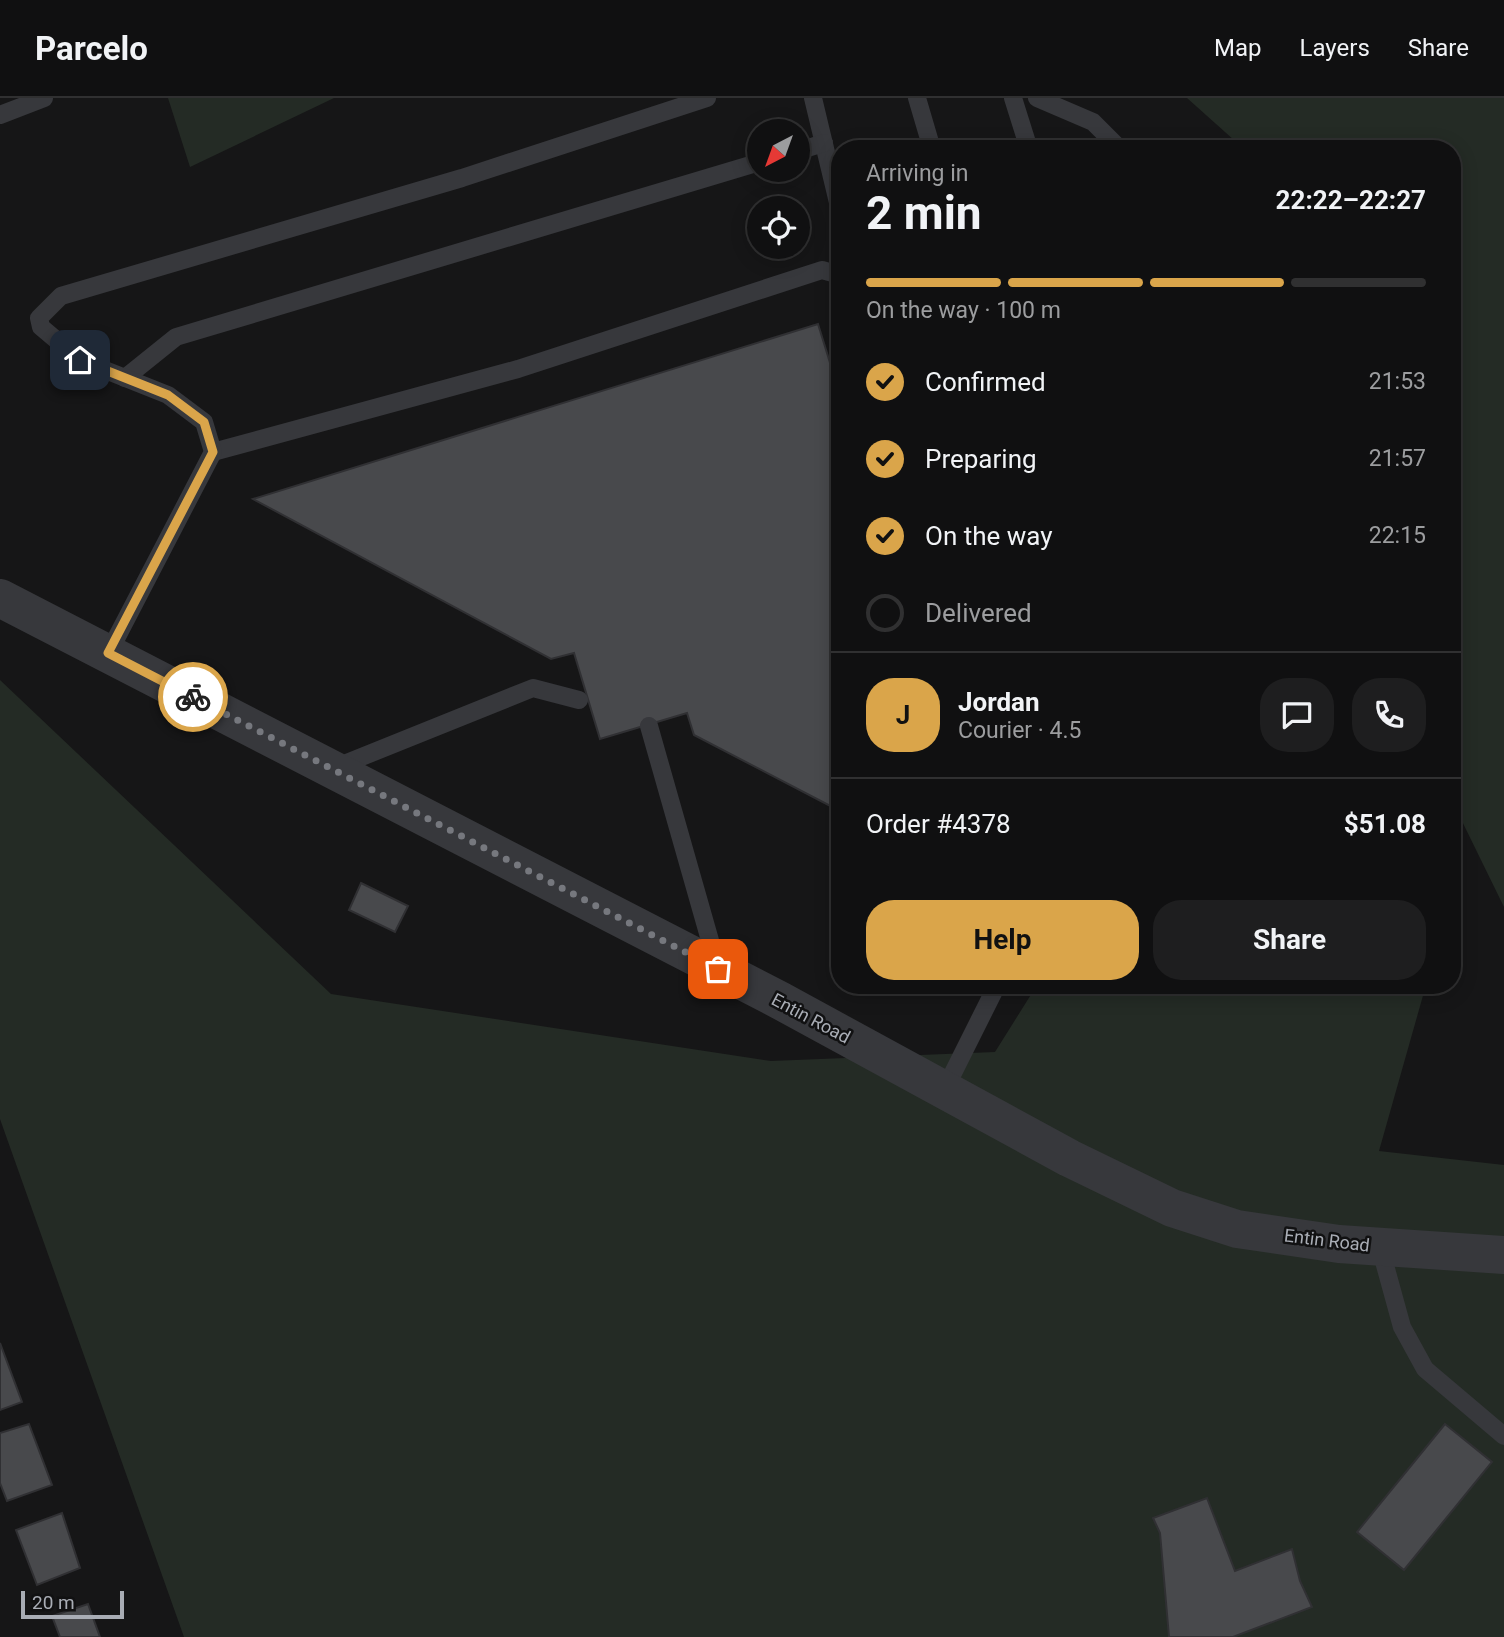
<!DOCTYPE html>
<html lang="en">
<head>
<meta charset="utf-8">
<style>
  :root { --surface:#101011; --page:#1e1e1f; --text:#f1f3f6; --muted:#9c9d9f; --line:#303031; --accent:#daa54a }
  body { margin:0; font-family:Roboto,sans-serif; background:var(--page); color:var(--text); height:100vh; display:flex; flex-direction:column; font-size:26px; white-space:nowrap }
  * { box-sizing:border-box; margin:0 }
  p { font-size:23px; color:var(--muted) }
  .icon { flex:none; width:38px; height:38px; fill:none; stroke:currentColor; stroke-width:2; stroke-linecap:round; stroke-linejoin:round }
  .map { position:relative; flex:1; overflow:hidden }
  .details { position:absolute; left:831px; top:42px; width:630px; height:854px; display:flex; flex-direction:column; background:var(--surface); border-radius:28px; box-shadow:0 4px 18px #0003,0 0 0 2px var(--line) }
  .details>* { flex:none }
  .needle { width:46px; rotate:221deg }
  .tools { position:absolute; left:747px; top:21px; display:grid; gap:14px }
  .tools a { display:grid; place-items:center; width:63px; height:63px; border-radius:50%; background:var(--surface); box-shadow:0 4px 18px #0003,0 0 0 2px var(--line); font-size:35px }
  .scale { position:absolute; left:21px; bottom:18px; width:103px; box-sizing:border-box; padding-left:7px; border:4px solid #a9adb5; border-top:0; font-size:19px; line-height:24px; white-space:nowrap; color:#a9adb5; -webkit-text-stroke:5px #111112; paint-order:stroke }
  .pin { position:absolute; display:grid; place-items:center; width:60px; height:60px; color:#fff; margin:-30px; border-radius:14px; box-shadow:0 4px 10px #0006 }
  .courier { position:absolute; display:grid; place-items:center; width:70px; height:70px; margin:-35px; border:5px solid #daa54a; border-radius:50%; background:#fff; color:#222; box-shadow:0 2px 9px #0007 }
  .overview em { font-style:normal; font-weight:700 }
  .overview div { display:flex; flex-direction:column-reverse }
  .overview { display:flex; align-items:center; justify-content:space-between; height:119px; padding:0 35px }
  h1 { font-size:46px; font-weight:700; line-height:52px }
  .bar { display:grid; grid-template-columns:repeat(4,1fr); gap:10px 7px; align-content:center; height:84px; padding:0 35px }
  .bar i { height:9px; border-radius:5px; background:var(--line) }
  .bar .on { background:var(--accent) }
  .bar p { grid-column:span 4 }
  .line { display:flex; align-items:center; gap:18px; padding:0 35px; border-top:2px solid var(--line) }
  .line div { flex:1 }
  .round { display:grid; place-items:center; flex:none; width:74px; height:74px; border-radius:28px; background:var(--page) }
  ol { padding:0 35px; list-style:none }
  li { display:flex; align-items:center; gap:21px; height:77px }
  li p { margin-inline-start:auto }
  li .icon { padding:7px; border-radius:50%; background:var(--accent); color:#111; stroke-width:4 }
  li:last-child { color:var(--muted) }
  li i { width:38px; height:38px; border:4px solid var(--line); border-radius:50% }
  .cta { display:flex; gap:14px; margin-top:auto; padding:14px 35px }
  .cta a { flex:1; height:80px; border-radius:28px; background:var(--accent); color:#111; font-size:28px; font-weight:700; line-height:80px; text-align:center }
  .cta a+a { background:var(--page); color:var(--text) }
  header { display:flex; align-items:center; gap:42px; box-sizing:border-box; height:98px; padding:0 35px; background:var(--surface); border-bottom:2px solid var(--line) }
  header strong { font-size:33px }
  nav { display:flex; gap:38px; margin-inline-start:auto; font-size:24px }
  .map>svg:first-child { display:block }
</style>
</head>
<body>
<header>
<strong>Parcelo</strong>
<nav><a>Map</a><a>Layers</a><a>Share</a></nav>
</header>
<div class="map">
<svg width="1504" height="1539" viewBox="0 0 1504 1539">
  <rect width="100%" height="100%" fill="#161617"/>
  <g fill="#242b25">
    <polygon points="168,0 334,0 190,69"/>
    <polygon points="1187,0 1504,0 1504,809 1457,713 1453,696 1452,51 1244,51"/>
    <polygon points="0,582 331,896 771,963 995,954 1037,887 1426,887 1379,1053 1504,1067 1504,1539 184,1539 0,1021"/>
  </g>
  <g fill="#48494c" stroke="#303033" stroke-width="2">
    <polygon points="818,226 840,297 840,713 694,637 687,615 600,641 574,555 551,561 253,401"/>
    <polygon points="361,785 408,808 395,834 349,812"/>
    <polygon points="0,1245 22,1304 0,1312"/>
    <polygon points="29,1326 52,1387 7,1403 0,1385 0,1335"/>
    <polygon points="1445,1326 1492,1364 1404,1472 1357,1434"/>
    <polygon points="1207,1400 1235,1473 1292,1451 1300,1483 1312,1509 1233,1539 1169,1539 1160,1435 1153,1420"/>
    <polygon points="62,1415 80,1470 37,1487 16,1432"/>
    <polygon points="88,1506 100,1539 60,1539 52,1518"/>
  </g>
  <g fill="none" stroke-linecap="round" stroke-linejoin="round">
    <g stroke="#37383c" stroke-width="18">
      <polyline points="813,0 840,113"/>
      <polyline points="917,0 932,51"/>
      <polyline points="1013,0 1029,51"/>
      <polyline points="1037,0 1093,24 1120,51"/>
      <polyline points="0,17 44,0"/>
      <polyline points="798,53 824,45"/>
      <polyline points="125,280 176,239 760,64"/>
      <polyline points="213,354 518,271 822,172 840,177"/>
      <polyline points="108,556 213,354 204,324 168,297 80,262 41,229 39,220 61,198 462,80 707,0"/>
      <polyline points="649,628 717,867"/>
      <polyline points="334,670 533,590 579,602"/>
      <polyline points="944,993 997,887"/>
      <polyline points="1380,1149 1402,1229 1425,1271 1504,1338"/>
    </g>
    <polyline stroke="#37383c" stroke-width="38" points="0,500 781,903 1069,1060 1172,1110 1237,1131 1339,1146 1504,1157"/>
  </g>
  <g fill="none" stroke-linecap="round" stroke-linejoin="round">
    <polyline stroke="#76787e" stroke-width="7" stroke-dasharray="0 12.6" points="193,599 718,871"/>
    <polyline stroke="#daa54a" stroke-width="9" points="80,262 168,297 204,324 213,354 108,555 193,599"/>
  </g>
  <g text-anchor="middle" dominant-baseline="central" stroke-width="5" stroke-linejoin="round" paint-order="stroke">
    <g font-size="18" fill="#a9adb5" stroke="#111112">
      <text transform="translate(811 920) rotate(28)">Entin Road</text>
      <text transform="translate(1327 1142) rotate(7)">Entin Road</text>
    </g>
  </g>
</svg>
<div class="tools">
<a><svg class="needle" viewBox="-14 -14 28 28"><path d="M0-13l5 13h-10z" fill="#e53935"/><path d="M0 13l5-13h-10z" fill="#9c9d9f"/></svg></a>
<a><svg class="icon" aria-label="locate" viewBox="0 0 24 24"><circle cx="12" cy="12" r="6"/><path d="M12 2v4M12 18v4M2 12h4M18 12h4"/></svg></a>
</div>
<div class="scale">20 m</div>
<div class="pin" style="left:718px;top:871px;background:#ea580c"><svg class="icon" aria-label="bag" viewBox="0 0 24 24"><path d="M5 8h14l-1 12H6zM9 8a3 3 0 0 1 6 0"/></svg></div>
<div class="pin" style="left:80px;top:262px;background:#1f2937"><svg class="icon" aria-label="home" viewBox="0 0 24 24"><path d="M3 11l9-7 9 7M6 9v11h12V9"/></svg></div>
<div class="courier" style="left:193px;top:599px"><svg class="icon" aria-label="bike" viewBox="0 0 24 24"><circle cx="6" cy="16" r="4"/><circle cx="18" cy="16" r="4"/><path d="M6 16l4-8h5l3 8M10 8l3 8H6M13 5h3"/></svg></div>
<section class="details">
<div class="overview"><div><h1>2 min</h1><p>Arriving in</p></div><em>22:22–22:27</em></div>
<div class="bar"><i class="on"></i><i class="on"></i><i class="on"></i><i></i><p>On the way · 100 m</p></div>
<ol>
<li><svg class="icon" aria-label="check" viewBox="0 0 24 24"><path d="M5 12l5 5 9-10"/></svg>Confirmed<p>21:53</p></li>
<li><svg class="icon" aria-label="check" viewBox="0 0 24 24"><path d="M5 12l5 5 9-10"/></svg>Preparing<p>21:57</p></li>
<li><svg class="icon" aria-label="check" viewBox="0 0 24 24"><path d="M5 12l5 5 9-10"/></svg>On the way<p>22:15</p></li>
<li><i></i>Delivered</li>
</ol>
<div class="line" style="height:126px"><b class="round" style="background:var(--accent);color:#111">J</b><div><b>Jordan</b><p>Courier · 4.5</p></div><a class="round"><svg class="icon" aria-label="chat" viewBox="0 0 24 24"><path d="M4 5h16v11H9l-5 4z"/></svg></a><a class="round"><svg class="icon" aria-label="phone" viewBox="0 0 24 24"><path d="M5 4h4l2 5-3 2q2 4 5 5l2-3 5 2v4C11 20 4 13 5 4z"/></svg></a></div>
<div class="line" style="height:91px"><div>Order #4378</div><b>$51.08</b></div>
<div class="cta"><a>Help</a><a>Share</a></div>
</section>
</div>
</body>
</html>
